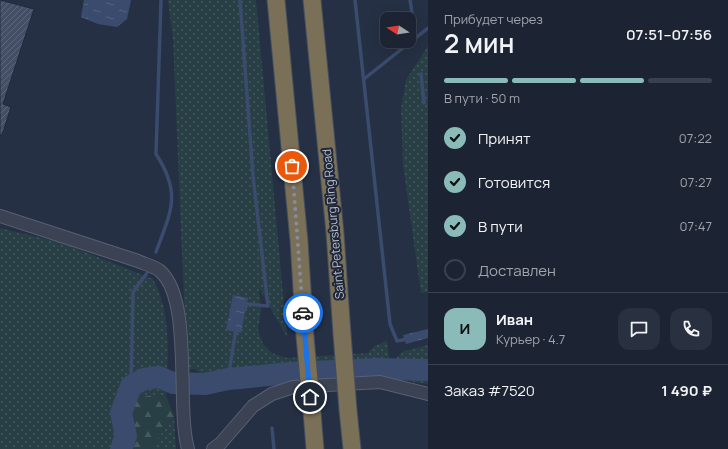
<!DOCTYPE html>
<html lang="ru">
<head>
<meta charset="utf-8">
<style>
  :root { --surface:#1c2433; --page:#29303f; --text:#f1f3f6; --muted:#a0a4ac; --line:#3a414e; --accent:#8bbbb9 }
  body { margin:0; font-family:Manrope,sans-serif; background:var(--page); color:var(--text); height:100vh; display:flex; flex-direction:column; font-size:15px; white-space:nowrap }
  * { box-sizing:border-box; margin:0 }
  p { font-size:13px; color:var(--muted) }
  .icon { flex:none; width:22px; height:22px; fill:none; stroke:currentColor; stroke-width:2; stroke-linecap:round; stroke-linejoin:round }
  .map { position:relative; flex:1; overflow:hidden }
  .sheet { display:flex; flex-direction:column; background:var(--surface); width:300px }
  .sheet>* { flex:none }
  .needle { width:26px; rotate:282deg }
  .controls { position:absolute; left:380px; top:12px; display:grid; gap:8px }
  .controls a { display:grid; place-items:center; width:36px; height:36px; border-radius:8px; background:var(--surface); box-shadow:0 4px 16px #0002,0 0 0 1px var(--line); font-size:20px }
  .pin { position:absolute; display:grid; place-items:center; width:34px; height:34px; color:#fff; margin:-17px; border:2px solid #fff; border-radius:50%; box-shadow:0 1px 4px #0007 }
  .courier { position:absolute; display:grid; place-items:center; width:40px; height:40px; margin:-20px; border:3px solid #1a73e8; border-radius:50%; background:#fff; color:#222; box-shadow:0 1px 5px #0007 }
  .headline em { font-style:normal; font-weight:600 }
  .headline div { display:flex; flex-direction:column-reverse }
  .headline { display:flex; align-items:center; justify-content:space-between; height:68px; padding:0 16px }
  h1 { font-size:26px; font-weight:600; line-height:30px }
  .bar { display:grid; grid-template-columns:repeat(4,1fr); gap:6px 4px; align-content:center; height:48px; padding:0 16px }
  .bar i { height:5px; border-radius:3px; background:var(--line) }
  .bar .selected { background:var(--accent) }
  .bar p { grid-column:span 4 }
  .line { display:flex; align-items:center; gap:10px; padding:0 16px; border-top:1px solid var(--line) }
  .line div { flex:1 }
  .round { display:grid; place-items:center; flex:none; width:42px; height:42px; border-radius:12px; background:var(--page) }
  ol { padding:0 16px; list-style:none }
  li { display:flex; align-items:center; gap:12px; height:44px }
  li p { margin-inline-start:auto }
  li .icon { padding:4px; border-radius:50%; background:var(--accent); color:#111; stroke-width:4 }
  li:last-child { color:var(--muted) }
  li i { width:22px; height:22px; border:2px solid var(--line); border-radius:50% }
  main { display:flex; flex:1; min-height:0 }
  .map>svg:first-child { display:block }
</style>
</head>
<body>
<main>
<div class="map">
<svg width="428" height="449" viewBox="0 0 428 449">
  <defs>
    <pattern id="grass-dots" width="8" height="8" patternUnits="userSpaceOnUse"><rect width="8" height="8" fill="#283f45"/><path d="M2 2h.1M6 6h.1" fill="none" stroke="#45595f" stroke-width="1.8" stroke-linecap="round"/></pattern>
    <pattern id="forest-firs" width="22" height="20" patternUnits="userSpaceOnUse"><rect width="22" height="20" fill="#283f45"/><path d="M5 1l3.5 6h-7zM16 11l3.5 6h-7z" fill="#45595f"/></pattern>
    <pattern id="water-ripples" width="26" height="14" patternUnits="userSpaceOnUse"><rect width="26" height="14" fill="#3a4b6d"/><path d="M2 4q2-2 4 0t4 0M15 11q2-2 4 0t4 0" fill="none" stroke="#546381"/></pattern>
    <pattern id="building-hatch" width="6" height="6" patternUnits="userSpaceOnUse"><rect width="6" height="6" fill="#444f66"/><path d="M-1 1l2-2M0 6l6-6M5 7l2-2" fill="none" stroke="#5d677b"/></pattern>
  </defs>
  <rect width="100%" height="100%" fill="#253044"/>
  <g fill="url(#grass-dots)">
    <path d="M168,0h88l31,337 -28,-49 2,23 -3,19 5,14 9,9 15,5 81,-5 6,-7 13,-5 3,25c-44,-4 -88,3 -132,8 -18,2 -37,0 -55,2l-8,-7 -8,1 -14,-331z"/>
    <polygon points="428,46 428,292 421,293 403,165 401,108 406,80"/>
    <path d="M0,228l62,15 91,36c19,35 15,78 13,117l-12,-1 -21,17 -3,37h-130z"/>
    <polygon points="428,345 428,384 413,382 399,376 394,360 404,351"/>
    <polygon points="174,416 176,449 150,449"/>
  </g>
  <polygon fill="url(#forest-firs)" points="154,395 166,396 174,416 150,449 130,449 133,412 136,398"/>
  <g fill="url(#water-ripples)">
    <polygon points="84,0 131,0 127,19 117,27 98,24 81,17"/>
    <polygon points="233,295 248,298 241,333 226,330"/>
    <polygon points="428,329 428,338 406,344 403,335"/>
  </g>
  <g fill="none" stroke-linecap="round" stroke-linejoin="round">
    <g stroke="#3a4b6d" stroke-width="3.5">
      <polyline points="240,0 253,176 268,306 247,304 246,307"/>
      <polyline points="355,0 390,324 397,341 408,339"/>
      <polyline points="410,0 416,38"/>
      <polyline points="421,74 424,103"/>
      <polyline points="364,79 428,28"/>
      <path d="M156,252c15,-41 26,-58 0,-98l5,-154"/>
      <polyline points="228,379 236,329"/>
      <polyline points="131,386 133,292 147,273"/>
      <polyline points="272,428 274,449"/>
    </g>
    <polyline stroke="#3a4b6d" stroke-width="22" points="121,449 126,436 121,413 131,386 144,379 159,377 173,383 205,384 228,379 291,373 377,369 428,370"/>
  </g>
  <polygon fill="url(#building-hatch)" stroke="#21293b" points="0,0 34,9 3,104 11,107 2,135 0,135"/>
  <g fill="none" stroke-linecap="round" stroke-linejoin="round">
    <g stroke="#586071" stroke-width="14">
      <g id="minor">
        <path d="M0,216l138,45c6,3 16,5 22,10 33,28 16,136 28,178"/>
        <polyline points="213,449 220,444 253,406 272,394 293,387 380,382 428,394"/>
      </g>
    </g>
    <g stroke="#454d5e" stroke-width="19">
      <g id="highway">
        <polyline points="276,0 299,241 305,337"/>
        <polyline points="312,0 335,233 342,334"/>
        <polyline points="348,410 352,449"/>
        <polyline points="312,412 315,449"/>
      </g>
    </g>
    <use href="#minor" stroke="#3a4253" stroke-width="12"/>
    <use href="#highway" stroke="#7a6f57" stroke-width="17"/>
    <g stroke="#454d5e" stroke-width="19" stroke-linecap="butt">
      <g id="highway-bridge">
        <polyline points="342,334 348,410"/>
        <polyline points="305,337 312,412"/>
      </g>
    </g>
    <use href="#highway-bridge" stroke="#7a6f57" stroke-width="17"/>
  </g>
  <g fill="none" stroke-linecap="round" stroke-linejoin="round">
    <polyline stroke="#848c9d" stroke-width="4" stroke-dasharray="0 7.2" points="292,166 303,313"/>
    <polyline stroke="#1a73e8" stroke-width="5" points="303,313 310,397"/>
  </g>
  <g text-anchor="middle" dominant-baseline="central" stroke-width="4" stroke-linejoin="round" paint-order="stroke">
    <g font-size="12" fill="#b7becd" stroke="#1f2739">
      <text transform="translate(333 224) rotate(-95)">Saint Petersburg Ring Road</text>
    </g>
  </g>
</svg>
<div class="controls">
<a><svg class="needle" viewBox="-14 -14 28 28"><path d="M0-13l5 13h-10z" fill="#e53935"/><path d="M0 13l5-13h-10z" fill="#a0a4ac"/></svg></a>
</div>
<div class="pin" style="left:292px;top:166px;background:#ea580c"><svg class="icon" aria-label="bag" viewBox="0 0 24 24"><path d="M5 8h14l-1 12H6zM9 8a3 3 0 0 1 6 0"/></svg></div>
<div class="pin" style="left:310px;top:397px;background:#1f2937"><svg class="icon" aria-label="home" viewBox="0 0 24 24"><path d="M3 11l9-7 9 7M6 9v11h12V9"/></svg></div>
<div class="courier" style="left:303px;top:313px"><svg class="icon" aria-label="car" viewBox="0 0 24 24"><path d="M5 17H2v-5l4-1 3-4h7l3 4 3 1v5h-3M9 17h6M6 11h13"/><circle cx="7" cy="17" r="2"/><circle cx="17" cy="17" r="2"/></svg></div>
</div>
<section class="sheet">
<div class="headline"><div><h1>2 мин</h1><p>Прибудет через</p></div><em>07:51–07:56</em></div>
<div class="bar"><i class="selected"></i><i class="selected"></i><i class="selected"></i><i></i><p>В пути · 50 m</p></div>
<ol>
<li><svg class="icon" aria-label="check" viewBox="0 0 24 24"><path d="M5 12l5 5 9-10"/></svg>Принят<p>07:22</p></li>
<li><svg class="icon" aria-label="check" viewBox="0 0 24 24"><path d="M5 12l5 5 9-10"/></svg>Готовится<p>07:27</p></li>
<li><svg class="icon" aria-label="check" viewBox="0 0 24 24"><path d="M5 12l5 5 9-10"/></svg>В пути<p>07:47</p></li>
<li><i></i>Доставлен</li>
</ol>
<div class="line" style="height:72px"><b class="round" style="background:var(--accent);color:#111">И</b><div><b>Иван</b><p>Курьер · 4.7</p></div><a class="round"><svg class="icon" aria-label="chat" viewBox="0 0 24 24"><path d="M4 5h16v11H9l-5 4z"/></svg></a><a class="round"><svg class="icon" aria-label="phone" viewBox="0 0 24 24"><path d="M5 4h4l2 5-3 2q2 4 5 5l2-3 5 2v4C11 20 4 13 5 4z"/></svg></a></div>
<div class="line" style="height:52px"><div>Заказ #7520</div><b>1 490 ₽</b></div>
</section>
</main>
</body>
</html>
